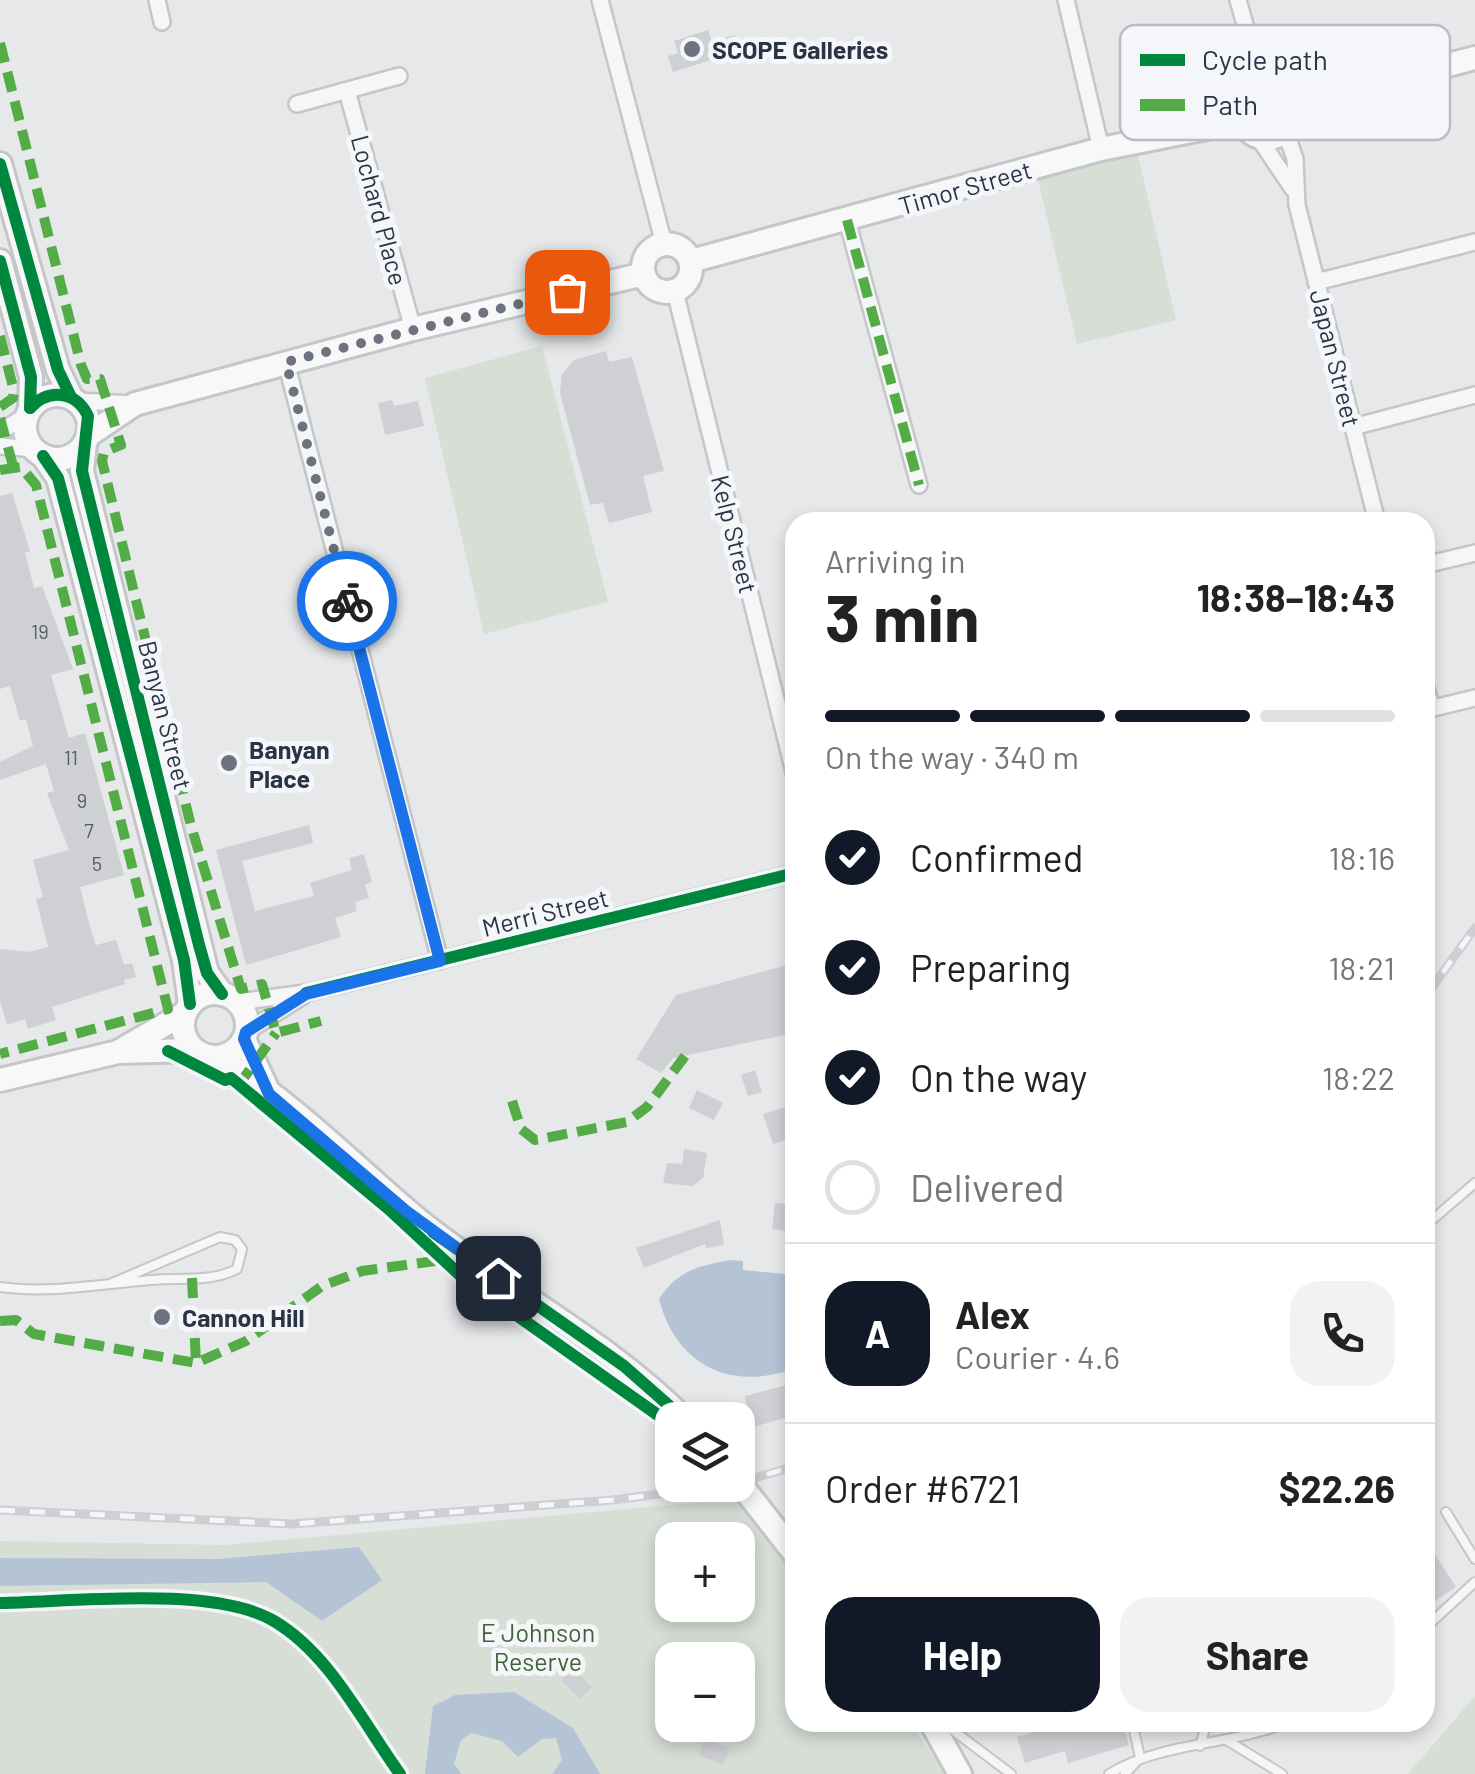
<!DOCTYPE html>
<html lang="en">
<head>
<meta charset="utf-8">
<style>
  :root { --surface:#fff; --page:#f2f2f2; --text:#222; --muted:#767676; --line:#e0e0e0; --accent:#111827 }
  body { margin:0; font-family:Barlow,sans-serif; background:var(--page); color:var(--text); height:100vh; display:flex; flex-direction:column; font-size:38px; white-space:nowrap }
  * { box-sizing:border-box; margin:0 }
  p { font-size:32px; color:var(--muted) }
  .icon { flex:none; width:55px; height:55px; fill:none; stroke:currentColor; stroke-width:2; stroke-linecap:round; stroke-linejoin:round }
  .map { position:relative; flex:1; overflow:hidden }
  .sheet { position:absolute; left:785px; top:512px; width:650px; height:1220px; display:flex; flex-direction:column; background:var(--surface); border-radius:30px; box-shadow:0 5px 15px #0003 }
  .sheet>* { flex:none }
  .tools { position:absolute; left:655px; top:1402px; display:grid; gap:20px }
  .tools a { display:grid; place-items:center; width:100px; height:100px; border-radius:20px; background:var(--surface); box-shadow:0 5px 15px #0003; font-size:50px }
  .pin { position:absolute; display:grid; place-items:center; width:85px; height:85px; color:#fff; margin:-42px; border-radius:20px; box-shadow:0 5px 15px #0006 }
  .courier { position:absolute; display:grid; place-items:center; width:100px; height:100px; margin:-50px; border:8px solid #1a73e8; border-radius:50%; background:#fff; color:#222; box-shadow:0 2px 12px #0007 }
  .summary em { font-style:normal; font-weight:700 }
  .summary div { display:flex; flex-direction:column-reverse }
  .summary { display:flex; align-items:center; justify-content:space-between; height:170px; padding:0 40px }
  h1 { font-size:65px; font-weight:700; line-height:75px }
  .bar { display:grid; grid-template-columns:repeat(4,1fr); gap:15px 10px; align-content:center; height:120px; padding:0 40px }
  .bar i { height:12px; border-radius:8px; background:var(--line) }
  .bar .on { background:var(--accent) }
  .bar p { grid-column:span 4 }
  .line { display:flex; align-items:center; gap:25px; padding:0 40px; border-top:2px solid var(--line) }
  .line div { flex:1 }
  .round { display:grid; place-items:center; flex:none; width:105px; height:105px; border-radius:30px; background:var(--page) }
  ol { padding:0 40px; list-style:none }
  li { display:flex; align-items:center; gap:30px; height:110px }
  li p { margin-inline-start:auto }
  li .icon { padding:10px; border-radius:50%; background:var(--accent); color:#fff; stroke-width:4 }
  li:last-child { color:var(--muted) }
  li i { width:55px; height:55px; border:5px solid var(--line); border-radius:50% }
  .primary-button { display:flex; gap:20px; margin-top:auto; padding:20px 40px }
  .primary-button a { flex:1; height:115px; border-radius:30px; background:var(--accent); color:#fff; font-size:40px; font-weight:700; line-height:115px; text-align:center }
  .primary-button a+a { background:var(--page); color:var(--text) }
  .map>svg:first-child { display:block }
</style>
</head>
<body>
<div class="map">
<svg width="1475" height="1774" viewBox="0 0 1475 1774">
  <rect width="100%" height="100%" fill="#e6e8ea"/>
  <g fill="#d6ded6" fill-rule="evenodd">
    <polygon points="1135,142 1176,320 1077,344 1035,167"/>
    <polygon points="542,346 608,602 484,634 425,378"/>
    <path d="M738,1499l57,71v152l115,1 37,51h-947v-233l226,4zM672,1540h66v65h-66zM672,1660h66v65h-66z"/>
    <polygon points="1475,1696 1475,1774 1408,1774"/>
  </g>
  <g fill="#b4c4d5">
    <path d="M731,1260l12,1v9l52,5v93c-63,24 -119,-2 -136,-69 19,-29 39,-33 72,-39z"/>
    <polygon points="359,1547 382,1580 322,1621 266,1582 0,1586 0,1558 219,1559"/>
    <polygon points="514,1692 573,1728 600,1774 552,1774 562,1760 556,1738 542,1739 518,1757 502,1741 471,1733 461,1740 454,1764 462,1774 425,1774 433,1706 455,1695"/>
  </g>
  <g fill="#ced0d3">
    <polygon points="708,30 712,42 735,35 739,51 673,72 668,56 678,53 674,41"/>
    <polygon points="606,351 609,362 632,357 664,471 643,476 652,512 609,523 603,503 590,505 560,393 562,374 574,360"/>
    <polygon points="392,400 394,406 418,401 424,426 385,435 378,403"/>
    <polygon points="12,493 30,551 25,553 34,588 42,586 73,669 51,675 69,738 85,733 124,875 80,887 92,934 96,945 116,940 124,965 132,963 136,977 124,980 125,984 52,1007 56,1020 28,1029 25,1019 7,1025 0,1001 0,949 29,952 48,947 36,899 43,897 33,860 69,850 47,793 54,791 46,764 0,780 0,762 33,746 26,719 20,721 10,686 0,689 0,496"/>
    <polygon points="309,825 313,843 242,861 255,911 314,896 310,883 352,870 349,858 364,854 372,882 365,885 369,898 355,902 357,911 335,918 341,937 246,965 216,850"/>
    <polygon points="795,963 795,1033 673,1058 661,1073 636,1059 676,995"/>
    <polygon points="755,1070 762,1092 748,1096 741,1075"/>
    <polygon points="697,1090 723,1103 714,1120 689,1108"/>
    <polygon points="795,1104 795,1137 773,1144 763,1114"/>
    <polygon points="684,1149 707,1153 703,1178 693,1186 663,1183 667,1163 682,1164"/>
    <polygon points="775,1203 795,1205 795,1232 772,1229"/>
    <polygon points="720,1220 724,1245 706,1248 705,1244 644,1268 636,1248"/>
    <polygon points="795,1383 795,1415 750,1428 745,1396"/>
    <polygon points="1425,1539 1456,1587 1425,1607"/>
    <polygon points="573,1668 592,1687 580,1699 561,1680"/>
    <polygon points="1067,1722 1123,1722 1129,1745 1068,1763 1065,1751 1025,1763 1017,1737"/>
    <polygon points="705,1739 730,1749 723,1765 698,1755"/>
  </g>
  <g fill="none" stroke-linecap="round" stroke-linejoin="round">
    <g stroke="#c4c6c8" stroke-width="12">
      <g id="lane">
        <polyline points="1425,1226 1475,1183"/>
        <path d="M0,1287c51,7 100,-3 151,-7 29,-3 59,3 86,-11l5,-20 -7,-9 -15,-3 -110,47"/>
        <polyline points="1446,1512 1475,1559"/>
        <polyline points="1425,1628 1475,1582"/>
        <polyline points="942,1722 1011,1774"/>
        <polyline points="1132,1722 1140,1757"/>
        <polyline points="1228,1741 1282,1774"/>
        <polyline points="1200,1746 1207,1722"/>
        <path d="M1109,1774c54,-33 122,-28 180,-52"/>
        <polyline points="1125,1774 1137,1761"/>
      </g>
    </g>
    <g stroke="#c4c6c8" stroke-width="20">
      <g id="street">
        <polyline points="157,0 162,22"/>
        <polyline points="600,0 664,244"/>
        <polyline points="1066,0 1101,149"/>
        <polyline points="1238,0 1262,84"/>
        <polyline points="347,91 413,329"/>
        <polyline points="297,104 399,76"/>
        <polyline points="1285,130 1295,159 1297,205 1377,522"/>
        <polyline points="1258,137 1293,189"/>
        <polyline points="847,220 919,485"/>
        <polyline points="1316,282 1475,242"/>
        <polyline points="675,291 795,776"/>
        <polyline points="286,362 440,961"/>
        <polyline points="78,401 134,404"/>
        <polyline points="1353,427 1475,395"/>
        <polyline points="0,432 27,415"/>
        <polyline points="0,446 34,449"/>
        <polyline points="1425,565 1475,553"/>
        <polyline points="1425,686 1432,708"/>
        <polyline points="1425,710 1475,698"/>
        <polyline points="238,1002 306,993 795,873"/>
        <polyline points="246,1032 303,996"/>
      </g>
    </g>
    <g stroke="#c4c6c8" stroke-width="28">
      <g id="secondary">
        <circle cx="1267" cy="111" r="27"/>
        <polyline points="1293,105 1475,58"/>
        <polyline points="0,164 58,370 71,397"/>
        <circle cx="667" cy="268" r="24"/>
        <polyline points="0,261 31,377 30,408"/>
        <polyline points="691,261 1101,149 1242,121"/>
        <circle cx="57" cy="427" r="32"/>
        <polyline points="89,435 135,404 413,329 644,274"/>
        <polyline points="85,443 82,471 207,973 222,994"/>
        <polyline points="43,456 58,478 184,960 190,1004"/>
        <circle cx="215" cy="1025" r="32"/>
        <polyline points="244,1039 269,1093"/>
        <polyline points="121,1050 185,1013"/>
        <path d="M203,1055c61,16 169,130 224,172 84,66 182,116 258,193"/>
        <polyline points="0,1080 118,1052 194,1050"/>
        <polyline points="931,1722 960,1774"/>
      </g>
    </g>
    <use href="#lane" stroke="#f5f6f7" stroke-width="8"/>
    <use href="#street" stroke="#f5f6f7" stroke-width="15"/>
    <use href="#secondary" stroke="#f8f8f8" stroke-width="22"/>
    <g stroke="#cecfd2" stroke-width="9">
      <g id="rail">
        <polyline points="1425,997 1475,928"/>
        <polyline points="738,1483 795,1466"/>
        <polyline points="0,1510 292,1524 613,1500 729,1485"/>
      </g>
    </g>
    <use href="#rail" stroke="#f4f6f9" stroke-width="5" stroke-dasharray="15" stroke-linecap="butt"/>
    <g stroke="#c4c6c8" stroke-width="28" stroke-linecap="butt">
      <polyline id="secondary-bridge" points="738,1481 795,1554"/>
    </g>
    <use href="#secondary-bridge" stroke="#f8f8f8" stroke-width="22"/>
    <g stroke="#54ac47" stroke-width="10" stroke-dasharray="20 10" stroke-linecap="butt">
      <polyline points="0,43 81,365 87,379 100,379 121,445 104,452 102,461 191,826 241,989 262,984 276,1033 321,1021"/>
      <polyline points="847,220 919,485"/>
      <polyline points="0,336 14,391 13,398 0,407"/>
      <polyline points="0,418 13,466"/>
      <polyline points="0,470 21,467 36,485 168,1009 0,1054"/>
      <polyline points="238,1086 276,1033"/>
      <polyline points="512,1101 521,1129 535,1140 627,1122 647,1107 685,1056"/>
      <polyline points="192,1278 196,1363"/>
      <polyline points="0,1321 16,1320 34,1334 196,1363 246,1341 322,1286 362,1271 442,1260"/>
    </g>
    <g stroke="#f4f6f9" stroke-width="19">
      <g id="cycleway">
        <polyline points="0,164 58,370 71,397"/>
        <polyline points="0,261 31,377 30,408"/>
        <path d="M30,408c19,-20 46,-17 58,8l-6,55 117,474 8,28 15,21"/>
        <polyline points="43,456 58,478 184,960 190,1004"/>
        <polyline points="306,993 795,873"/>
        <polyline points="168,1051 225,1080 231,1078 391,1211 461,1276 672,1425"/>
        <polyline points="433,1232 624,1366 674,1410"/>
        <path d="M0,1603c71,-1 213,-18 274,18 56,33 89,102 126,153"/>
      </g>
    </g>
    <use href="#cycleway" stroke="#00873e" stroke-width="12"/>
  </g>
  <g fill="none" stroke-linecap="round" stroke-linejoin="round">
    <polyline stroke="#6c737f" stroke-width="10" stroke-dasharray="0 18" points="347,601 286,362 567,292"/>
    <polyline stroke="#1a73e8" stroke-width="12" points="347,601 440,961 306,994 246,1032 244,1039 269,1094 406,1211 498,1278"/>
  </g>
  <g fill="#6c737f" stroke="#f4f6f9" stroke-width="4">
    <circle cx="692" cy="49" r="10"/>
    <circle cx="229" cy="763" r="10"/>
    <circle cx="162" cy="1317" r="10"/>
  </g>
  <g text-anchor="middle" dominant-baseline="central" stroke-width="10" stroke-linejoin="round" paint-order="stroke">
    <g font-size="20" fill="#545c69">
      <text x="40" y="631">19</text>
      <text x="71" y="757">11</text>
      <text x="82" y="800">9</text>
      <text x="89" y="830">7</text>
      <text x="97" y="863">5</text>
    </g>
    <g font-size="25" font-weight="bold" fill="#2b3445" stroke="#f4f6f9" text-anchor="start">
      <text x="712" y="49">SCOPE Galleries</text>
      <text x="249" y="749">Banyan<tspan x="249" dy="29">Place</tspan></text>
      <text x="182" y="1317">Cannon Hill</text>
    </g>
    <g font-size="25" fill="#2b3445" stroke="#f4f6f9">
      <text transform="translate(965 187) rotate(-16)">Timor Street</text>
      <text transform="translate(380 210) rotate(75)">Lochard Place</text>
      <text transform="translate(1336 358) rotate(76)">Japan Street</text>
      <text transform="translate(735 534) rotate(76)">Kelp Street</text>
      <text transform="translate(166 715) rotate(76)">Banyan Street</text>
      <text transform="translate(545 912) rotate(-14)">Merri Street</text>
    </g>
    <g font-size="25" fill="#3f6138" stroke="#f4f6f9">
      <text x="538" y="1632">E Johnson<tspan x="538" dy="29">Reserve</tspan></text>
    </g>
  </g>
  <rect x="1120" y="25" width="330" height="115" rx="15" fill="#f4f6f9" stroke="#b8bcc3" stroke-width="2.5"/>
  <rect x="1140" y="54" width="45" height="12" fill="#00873e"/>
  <rect x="1140" y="99" width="45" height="12" fill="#54ac47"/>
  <g font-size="28" fill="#2b3445">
    <text x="1202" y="70">Cycle path</text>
    <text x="1202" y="115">Path</text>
  </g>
</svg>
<div class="tools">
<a><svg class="icon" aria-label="layers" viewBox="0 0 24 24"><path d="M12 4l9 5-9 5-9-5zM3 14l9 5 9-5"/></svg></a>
<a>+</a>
<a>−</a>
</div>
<div class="pin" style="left:567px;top:292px;background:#ea580c"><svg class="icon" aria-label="bag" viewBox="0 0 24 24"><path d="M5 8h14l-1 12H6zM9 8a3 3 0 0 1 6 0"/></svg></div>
<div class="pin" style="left:498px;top:1278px;background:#1f2937"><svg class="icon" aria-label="home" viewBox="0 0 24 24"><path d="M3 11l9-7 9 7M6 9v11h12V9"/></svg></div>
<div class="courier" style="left:347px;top:601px"><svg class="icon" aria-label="bike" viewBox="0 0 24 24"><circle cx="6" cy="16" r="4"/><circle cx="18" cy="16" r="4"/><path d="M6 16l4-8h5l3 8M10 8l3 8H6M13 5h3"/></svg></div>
<section class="sheet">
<div class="summary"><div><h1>3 min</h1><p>Arriving in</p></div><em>18:38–18:43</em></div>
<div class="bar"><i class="on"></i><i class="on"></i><i class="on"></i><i></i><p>On the way · 340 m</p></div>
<ol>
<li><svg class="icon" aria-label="check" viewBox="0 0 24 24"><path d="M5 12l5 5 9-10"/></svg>Confirmed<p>18:16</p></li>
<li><svg class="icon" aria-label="check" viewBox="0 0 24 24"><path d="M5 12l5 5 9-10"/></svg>Preparing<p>18:21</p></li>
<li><svg class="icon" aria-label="check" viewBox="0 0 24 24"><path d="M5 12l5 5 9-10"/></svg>On the way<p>18:22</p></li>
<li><i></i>Delivered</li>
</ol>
<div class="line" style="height:180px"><b class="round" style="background:var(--accent);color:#fff">A</b><div><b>Alex</b><p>Courier · 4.6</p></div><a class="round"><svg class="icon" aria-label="phone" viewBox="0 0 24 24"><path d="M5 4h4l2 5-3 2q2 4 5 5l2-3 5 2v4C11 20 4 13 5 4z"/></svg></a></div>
<div class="line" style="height:130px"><div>Order #6721</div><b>$22.26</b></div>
<div class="primary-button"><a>Help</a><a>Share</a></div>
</section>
</div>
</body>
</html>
